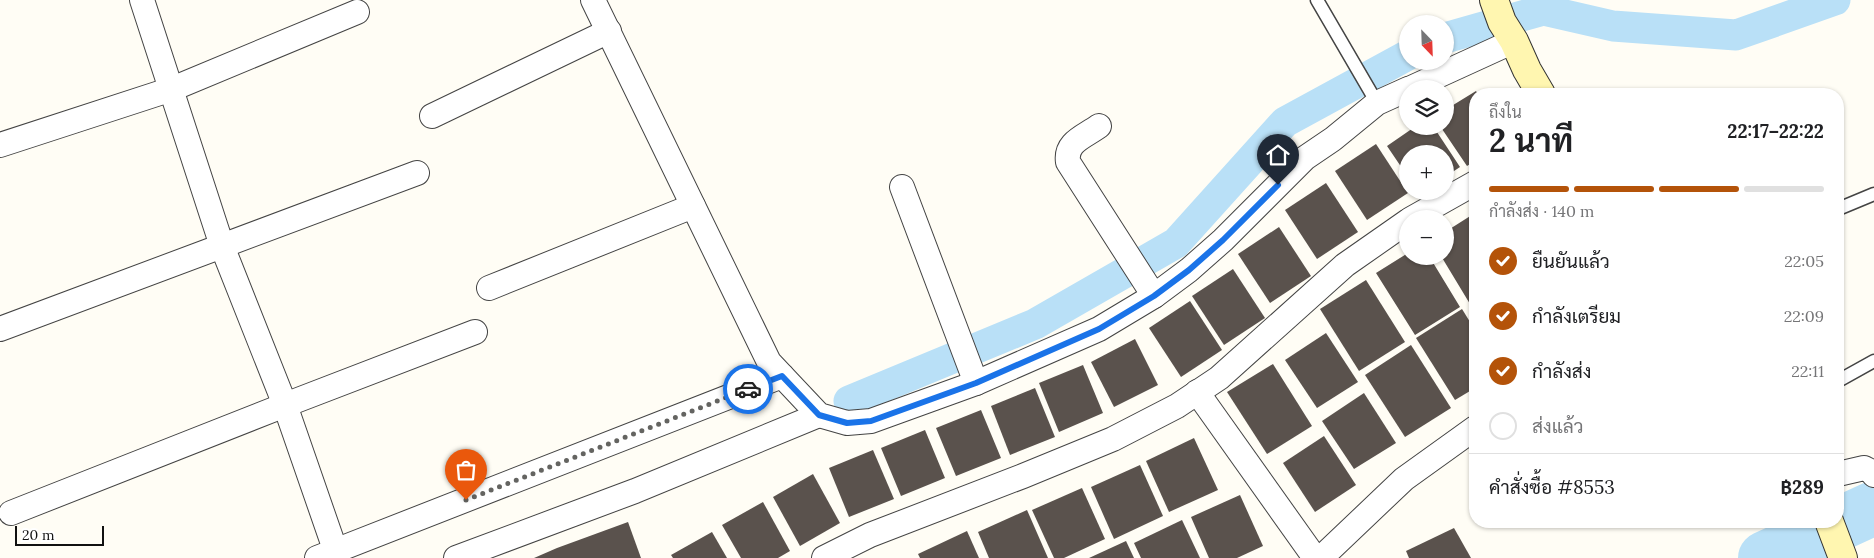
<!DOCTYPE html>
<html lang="th">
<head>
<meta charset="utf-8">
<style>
  :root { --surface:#fff; --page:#f2f2f2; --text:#202124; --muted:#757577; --line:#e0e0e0; --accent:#b45309 }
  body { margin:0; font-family:Lora,Sarabun,serif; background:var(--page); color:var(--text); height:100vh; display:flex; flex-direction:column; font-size:19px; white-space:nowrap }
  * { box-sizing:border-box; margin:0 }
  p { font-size:16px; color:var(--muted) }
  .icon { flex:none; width:28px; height:28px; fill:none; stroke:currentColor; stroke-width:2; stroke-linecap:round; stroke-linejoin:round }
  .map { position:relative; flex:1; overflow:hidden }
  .panel { position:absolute; left:1469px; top:88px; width:375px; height:440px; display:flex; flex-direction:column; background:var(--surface); border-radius:20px; box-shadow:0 1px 4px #0004 }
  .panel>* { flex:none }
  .needle { width:32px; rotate:157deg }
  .tools { position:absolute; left:1399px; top:15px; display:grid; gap:10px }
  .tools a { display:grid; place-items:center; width:55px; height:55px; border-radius:50%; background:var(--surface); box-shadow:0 1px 4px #0004; font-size:25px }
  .scale { position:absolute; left:15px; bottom:12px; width:89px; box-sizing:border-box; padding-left:5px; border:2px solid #111; border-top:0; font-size:14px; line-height:18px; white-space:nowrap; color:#111; -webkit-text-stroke:4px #fff; paint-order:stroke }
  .pin { position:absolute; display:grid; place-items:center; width:42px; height:42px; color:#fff; margin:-51px -21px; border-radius:50% 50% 50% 0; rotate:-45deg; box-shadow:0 0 5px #0007 }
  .pin .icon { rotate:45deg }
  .courier { position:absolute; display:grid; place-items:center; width:50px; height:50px; margin:-25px; border:4px solid #1a73e8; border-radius:50%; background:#fff; color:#222; box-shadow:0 1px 6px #0007 }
  .headline em { font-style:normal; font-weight:700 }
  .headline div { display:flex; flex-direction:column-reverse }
  .headline { display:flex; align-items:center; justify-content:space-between; height:85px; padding:0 20px }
  h1 { font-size:32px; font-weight:700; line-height:38px }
  .bar { display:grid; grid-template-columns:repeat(4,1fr); gap:8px 5px; align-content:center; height:60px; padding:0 20px }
  .bar i { height:6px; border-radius:4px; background:var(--line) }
  .bar .selected { background:var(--accent) }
  .bar p { grid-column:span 4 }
  .line { display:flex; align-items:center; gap:12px; padding:0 20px; border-top:1px solid var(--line) }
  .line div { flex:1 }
  ol { padding:0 20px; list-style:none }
  li { display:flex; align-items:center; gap:15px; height:55px }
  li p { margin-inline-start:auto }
  li .icon { padding:5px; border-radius:50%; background:var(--accent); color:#fff; stroke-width:4 }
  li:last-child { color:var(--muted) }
  li i { width:28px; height:28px; border:2px solid var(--line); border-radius:50% }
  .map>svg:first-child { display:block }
</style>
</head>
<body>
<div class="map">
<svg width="1874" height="558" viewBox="0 0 1874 558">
  <rect width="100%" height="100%" fill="#fffdf5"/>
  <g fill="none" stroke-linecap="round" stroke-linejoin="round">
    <g stroke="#b9e0f7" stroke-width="31">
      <polyline points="1445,38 1543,10 1613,26 1736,35 1835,0"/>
      <polyline points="849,401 1035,324 1176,243 1285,122 1408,55"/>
    </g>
    <polyline stroke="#b9e0f7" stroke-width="54" points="1765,558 1874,508"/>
  </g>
  <g fill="#5a524d">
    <polygon points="1476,91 1478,94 1475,94 1475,161 1467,166 1440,126 1445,126 1445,110"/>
    <polygon points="1416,126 1433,126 1460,167 1445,177 1445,154 1408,154 1408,177 1387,146"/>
    <polygon points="1376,144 1408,193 1367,220 1335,171"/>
    <polygon points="1326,183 1358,232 1317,259 1285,210"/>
    <polygon points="1475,213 1475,301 1470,304 1441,256 1445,256 1445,232"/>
    <polygon points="1279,227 1311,276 1270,303 1238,254"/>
    <polygon points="1408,253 1408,256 1429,256 1460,307 1415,335 1376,273"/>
    <polygon points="1233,269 1265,318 1224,345 1192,296"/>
    <polygon points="1366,280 1405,342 1359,371 1320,309"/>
    <polygon points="1190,301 1222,350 1181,377 1149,328"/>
    <polygon points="1462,309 1475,330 1475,388 1455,400 1416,338"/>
    <polygon points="1326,333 1358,382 1317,408 1285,360"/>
    <polygon points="1135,339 1158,385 1114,407 1091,362"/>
    <polygon points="1411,345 1451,408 1405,437 1365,375"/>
    <polygon points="1273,364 1312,426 1267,454 1227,392"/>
    <polygon points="1083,365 1103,413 1059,432 1039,383"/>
    <polygon points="1035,388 1055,437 1010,455 991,406"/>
    <polygon points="1364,393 1396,443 1354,469 1322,421"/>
    <polygon points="981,410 1001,458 956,476 936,428"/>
    <polygon points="925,430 945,478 901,496 881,448"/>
    <polygon points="1324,436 1356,485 1315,512 1283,463"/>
    <polygon points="1194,438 1218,490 1169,512 1146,461"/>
    <polygon points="873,450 894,499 849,517 829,468"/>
    <polygon points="1140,465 1163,516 1114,539 1091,487"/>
    <polygon points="813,474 840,523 800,546 773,497"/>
    <polygon points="1082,488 1105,539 1064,558 1054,558 1032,510"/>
    <polygon points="1240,495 1263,546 1237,558 1209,558 1191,517"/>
    <polygon points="763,502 790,551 778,558 741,558 722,525"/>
    <polygon points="1027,510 1048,558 989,558 978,532"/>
    <polygon points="1182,520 1200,558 1141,558 1134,543"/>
    <polygon points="628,522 641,558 534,558 557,548"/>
    <polygon points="1454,528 1471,558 1409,558 1406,551"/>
    <polygon points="967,531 979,558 920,558 918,554"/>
    <polygon points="712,532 727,558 673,558 671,555"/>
    <polygon points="1126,541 1134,558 1089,558"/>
  </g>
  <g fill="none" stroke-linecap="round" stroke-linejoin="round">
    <g stroke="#444" stroke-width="15">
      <g id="lane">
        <polyline points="1317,0 1377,103"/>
        <polyline points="1838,209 1874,194"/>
        <polyline points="1838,381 1874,361"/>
      </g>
    </g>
    <g stroke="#444" stroke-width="26">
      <g id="street">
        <polyline points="142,0 222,246 285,405 338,558"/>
        <polyline points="593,0 769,362 819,415 847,423 871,421 976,383 1099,329 1154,296 1189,270 1223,240 1305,158 1333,139 1377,103 1408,89"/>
        <polyline points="1409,89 1514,41"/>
        <polyline points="432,116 609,31"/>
        <path d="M1099,126c-15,11 -34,16 -31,36l86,134"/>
        <polyline points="0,145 172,89 357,12"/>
        <polyline points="902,187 976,383"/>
        <polyline points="1411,219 1475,183"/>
        <polyline points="489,288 693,206"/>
        <polyline points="0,329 417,173"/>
        <polyline points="1197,392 1315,558"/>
        <polyline points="1838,474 1864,468 1872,472 1874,475"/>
        <polyline points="11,513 285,405 475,332"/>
        <polyline points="317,558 782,376"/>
        <polyline points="456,558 635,491 819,415"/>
        <polyline points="824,558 870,535 1023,476 1113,439 1177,406 1219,378 1345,265 1408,221"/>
        <polyline points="1321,558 1404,479 1475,428"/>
      </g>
    </g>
    <g stroke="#333" stroke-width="30">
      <g id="secondary">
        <polyline points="1494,0 1502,22 1514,41 1527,70 1541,94"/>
        <polyline points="1829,521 1843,558"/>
      </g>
    </g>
    <use href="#lane" stroke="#fff" stroke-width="12"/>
    <use href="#street" stroke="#fff" stroke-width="24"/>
    <use href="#secondary" stroke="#fff6b0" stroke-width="28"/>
  </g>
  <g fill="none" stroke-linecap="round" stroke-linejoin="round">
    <polyline stroke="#646461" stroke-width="5" stroke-dasharray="0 9" points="466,500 748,389"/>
    <polyline stroke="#1a73e8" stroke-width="6" points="748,389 782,376 819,415 847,423 871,421 976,383 1099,329 1154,296 1189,270 1223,240 1278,185"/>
  </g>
</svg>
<div class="tools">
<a><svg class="needle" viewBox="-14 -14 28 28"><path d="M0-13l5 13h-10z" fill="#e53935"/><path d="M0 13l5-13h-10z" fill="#757577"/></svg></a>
<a><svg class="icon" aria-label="layers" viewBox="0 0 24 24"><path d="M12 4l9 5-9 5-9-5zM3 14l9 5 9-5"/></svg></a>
<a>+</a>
<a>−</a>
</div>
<div class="scale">20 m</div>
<div class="pin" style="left:466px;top:500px;background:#ea580c"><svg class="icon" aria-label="bag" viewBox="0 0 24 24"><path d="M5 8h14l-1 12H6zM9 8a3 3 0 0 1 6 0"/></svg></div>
<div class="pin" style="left:1278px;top:185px;background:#1f2937"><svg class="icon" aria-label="home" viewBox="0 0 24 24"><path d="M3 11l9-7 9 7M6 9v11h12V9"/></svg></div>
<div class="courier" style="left:748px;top:389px"><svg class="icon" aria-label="car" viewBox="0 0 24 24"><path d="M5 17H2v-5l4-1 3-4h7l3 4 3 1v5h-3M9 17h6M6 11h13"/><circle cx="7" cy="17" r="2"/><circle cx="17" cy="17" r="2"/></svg></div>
<section class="panel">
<div class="headline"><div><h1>2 นาที</h1><p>ถึงใน</p></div><em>22:17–22:22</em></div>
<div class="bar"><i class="selected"></i><i class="selected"></i><i class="selected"></i><i></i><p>กำลังส่ง · 140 m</p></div>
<ol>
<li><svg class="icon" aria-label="check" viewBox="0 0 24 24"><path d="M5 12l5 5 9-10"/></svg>ยืนยันแล้ว<p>22:05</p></li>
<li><svg class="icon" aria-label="check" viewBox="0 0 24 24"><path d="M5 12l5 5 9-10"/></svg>กำลังเตรียม<p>22:09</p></li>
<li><svg class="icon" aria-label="check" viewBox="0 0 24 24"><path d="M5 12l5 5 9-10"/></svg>กำลังส่ง<p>22:11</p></li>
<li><i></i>ส่งแล้ว</li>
</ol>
<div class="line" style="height:65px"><div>คำสั่งซื้อ #8553</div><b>฿289</b></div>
</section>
</div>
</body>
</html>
